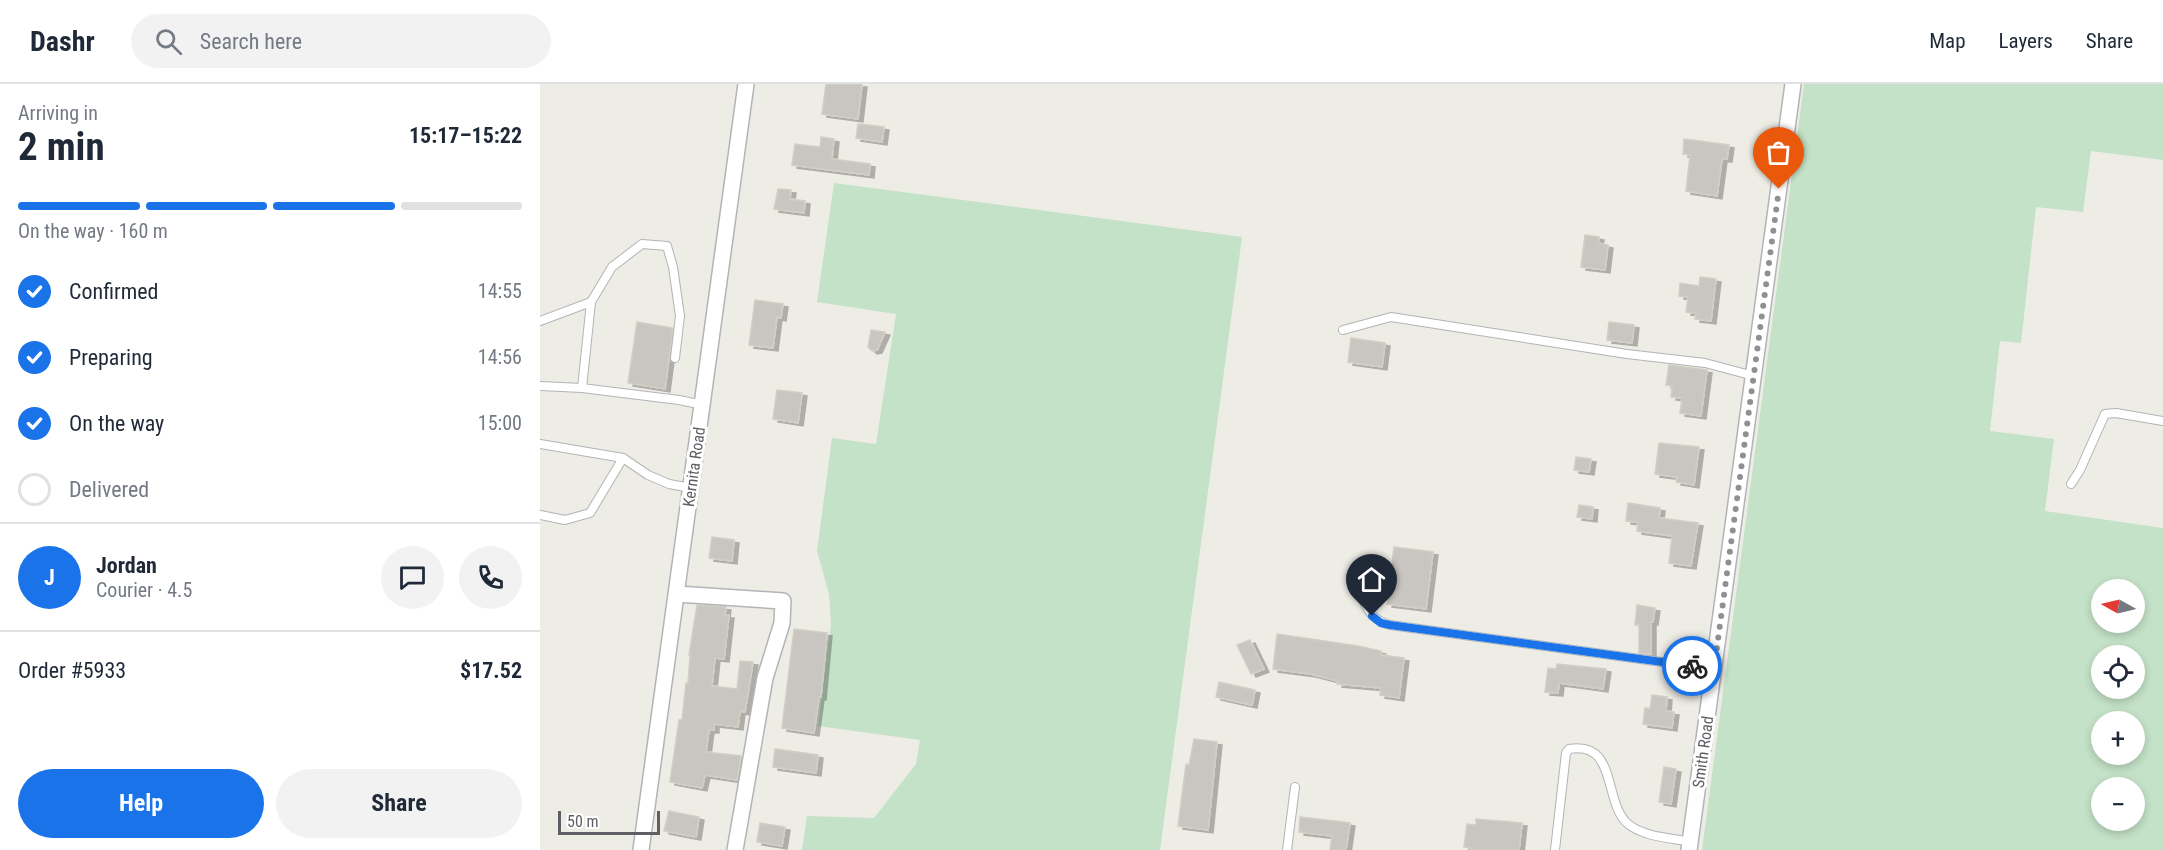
<!DOCTYPE html>
<html lang="en">
<head>
<meta charset="utf-8">
<style>
  :root { --surface:#fff; --page:#f2f2f3; --text:#1f2937; --muted:#747a83; --line:#e0e1e3; --accent:#1a73e8 }
  body { margin:0; font-family:"Roboto Condensed",sans-serif; background:var(--page); color:var(--text); height:100vh; display:flex; flex-direction:column; font-size:22px; white-space:nowrap }
  * { box-sizing:border-box; margin:0 }
  p { font-size:20px; color:var(--muted) }
  .icon { flex:none; width:33px; height:33px; fill:none; stroke:currentColor; stroke-width:2; stroke-linecap:round; stroke-linejoin:round }
  .map { position:relative; flex:1; overflow:hidden }
  .details { display:flex; flex-direction:column; background:var(--surface); width:540px }
  .details>* { flex:none }
  .needle { width:39px; rotate:278deg }
  .fabs { position:absolute; left:1551px; top:495px; display:grid; gap:12px }
  .fabs a { display:grid; place-items:center; width:54px; height:54px; border-radius:50%; background:var(--surface); box-shadow:0 3px 9px #0003; font-size:30px }
  .scale { position:absolute; left:18px; bottom:15px; width:102px; box-sizing:border-box; padding-left:6px; border:3px solid #5d5f64; border-top:0; font-size:16px; line-height:21px; white-space:nowrap; color:#5d5f64; -webkit-text-stroke:4px #fff; paint-order:stroke }
  .pin { position:absolute; display:grid; place-items:center; width:51px; height:51px; color:#fff; margin:-62px -26px; border-radius:50% 50% 50% 0; rotate:-45deg; box-shadow:0 0 6px #0007 }
  .pin .icon { rotate:45deg }
  .courier { position:absolute; display:grid; place-items:center; width:60px; height:60px; margin:-30px; border:4px solid #1a73e8; border-radius:50%; background:#fff; color:#222; box-shadow:0 2px 8px #0007 }
  .headline em { font-style:normal; font-weight:700 }
  .headline div { display:flex; flex-direction:column-reverse }
  .headline { display:flex; align-items:center; justify-content:space-between; height:102px; padding:0 18px }
  h1 { font-size:39px; font-weight:700; line-height:45px }
  .bar { display:grid; grid-template-columns:repeat(4,1fr); gap:9px 6px; align-content:center; height:72px; padding:0 18px }
  .bar i { height:8px; border-radius:4px; background:var(--line) }
  .bar .on { background:var(--accent) }
  .bar p { grid-column:span 4 }
  .line { display:flex; align-items:center; gap:15px; padding:0 18px; border-top:2px solid var(--line) }
  .line div { flex:1 }
  .round { display:grid; place-items:center; flex:none; width:63px; height:63px; border-radius:32px; background:var(--page) }
  ol { padding:0 18px; list-style:none }
  li { display:flex; align-items:center; gap:18px; height:66px }
  li p { margin-inline-start:auto }
  li .icon { padding:6px; border-radius:50%; background:var(--accent); color:#fff; stroke-width:4 }
  li:last-child { color:var(--muted) }
  li i { width:33px; height:33px; border:3px solid var(--line); border-radius:50% }
  .primary-button { display:flex; gap:12px; margin-top:auto; padding:12px 18px }
  .primary-button a { flex:1; height:69px; border-radius:36px; background:var(--accent); color:#fff; font-size:24px; font-weight:700; line-height:69px; text-align:center }
  .primary-button a+a { background:var(--page); color:var(--text) }
  header { display:flex; align-items:center; gap:36px; box-sizing:border-box; height:84px; padding:0 30px; background:var(--surface); border-bottom:2px solid var(--line) }
  header strong { font-size:28px }
  nav { display:flex; gap:33px; margin-inline-start:auto; font-size:21px }
  .search { width:420px; height:54px; background:var(--page); display:flex; align-items:center; gap:15px; box-sizing:border-box; padding:0 21px; border-radius:33px; color:var(--muted); font-size:22px }
  main { display:flex; flex:1; min-height:0 }
  .map>svg:first-child { display:block }
</style>
</head>
<body>
<header>
<strong>Dashr</strong>
<div class="search"><svg class="icon" aria-label="search" viewBox="0 0 24 24"><circle cx="10" cy="10" r="6"/><path d="M15 15l6 6"/></svg>Search here</div>
<nav><a>Map</a><a>Layers</a><a>Share</a></nav>
</header>
<main>
<section class="details">
<div class="headline"><div><h1>2 min</h1><p>Arriving in</p></div><em>15:17–15:22</em></div>
<div class="bar"><i class="on"></i><i class="on"></i><i class="on"></i><i></i><p>On the way · 160 m</p></div>
<ol>
<li><svg class="icon" aria-label="check" viewBox="0 0 24 24"><path d="M5 12l5 5 9-10"/></svg>Confirmed<p>14:55</p></li>
<li><svg class="icon" aria-label="check" viewBox="0 0 24 24"><path d="M5 12l5 5 9-10"/></svg>Preparing<p>14:56</p></li>
<li><svg class="icon" aria-label="check" viewBox="0 0 24 24"><path d="M5 12l5 5 9-10"/></svg>On the way<p>15:00</p></li>
<li><i></i>Delivered</li>
</ol>
<div class="line" style="height:108px"><b class="round" style="background:var(--accent);color:#fff">J</b><div><b>Jordan</b><p>Courier · 4.5</p></div><a class="round"><svg class="icon" aria-label="chat" viewBox="0 0 24 24"><path d="M4 5h16v11H9l-5 4z"/></svg></a><a class="round"><svg class="icon" aria-label="phone" viewBox="0 0 24 24"><path d="M5 4h4l2 5-3 2q2 4 5 5l2-3 5 2v4C11 20 4 13 5 4z"/></svg></a></div>
<div class="line" style="height:78px"><div>Order #5933</div><b>$17.52</b></div>
<div class="primary-button"><a>Help</a><a>Share</a></div>
</section>
<div class="map">
<svg width="1623" height="766" viewBox="0 0 1623 766">
  <defs>
    <filter id="shadow"><feDropShadow dx="5" dy="3" stdDeviation="0" flood-color="#0004"/></filter>
  </defs>
  <rect width="100%" height="100%" fill="#edece5"/>
  <g fill="#c4e2c7" fill-rule="evenodd">
    <path d="M1264,0h359v76l-72,-9 -8,61 -47,-5 -15,136 -21,-2 -10,90 64,8 -9,72 118,17v322h-461zM1562,506h32v32h-32zM1562,572h32v32h-32zM1562,638h32v32h-32zM1562,704h32v32h-32z"/>
    <polygon points="294,99 702,153 620,766 262,766 267,732 334,734 376,680 380,656 278,642 291,540 289,510 277,467 292,354 336,360 356,230 277,218"/>
  </g>
  <g fill="#c9c6c2" stroke="#d1cfc4" stroke-width="1.5" filter="url(#shadow)">
    <polygon points="286,0 322,0 318,35 282,30"/>
    <polygon points="318,40 344,43 342,58 316,54"/>
    <polygon points="281,53 294,55 292,75 330,80 329,91 252,81 255,60 280,63"/>
    <polygon points="1144,55 1189,61 1187,75 1182,75 1177,112 1146,107 1150,71 1143,70"/>
    <polygon points="238,105 251,106 250,115 265,117 264,129 234,125"/>
    <polygon points="1045,151 1059,153 1058,159 1068,161 1065,186 1041,183"/>
    <polygon points="1160,193 1176,195 1171,237 1155,235 1156,229 1146,228 1148,213 1139,212 1140,199 1159,202"/>
    <polygon points="215,216 243,220 241,234 237,233 233,264 209,261"/>
    <polygon points="97,238 133,244 125,305 88,299"/>
    <polygon points="1069,238 1094,241 1092,259 1067,256"/>
    <polygon points="331,246 345,248 337,266 332,267 328,263"/>
    <polygon points="811,254 845,259 842,283 808,278"/>
    <polygon points="1129,281 1167,286 1161,332 1140,329 1142,314 1131,313 1132,302 1126,301"/>
    <polygon points="237,306 262,309 258,339 233,335"/>
    <polygon points="1119,359 1159,363 1154,401 1136,398 1137,393 1115,390"/>
    <polygon points="1036,373 1051,375 1049,388 1034,386"/>
    <polygon points="1088,419 1120,424 1119,434 1158,439 1151,482 1129,479 1132,452 1097,447 1098,438 1086,437"/>
    <polygon points="1039,421 1053,423 1052,435 1037,433"/>
    <polygon points="172,453 194,456 192,477 169,474"/>
    <polygon points="854,463 893,468 886,525 847,520"/>
    <polygon points="157,521 186,523 185,531 189,531 184,575 175,574 172,602 197,605 200,577 213,578 205,628 200,627 198,643 174,640 174,646 169,646 166,668 201,672 197,696 165,691 162,704 130,698 139,636 142,636 146,599 148,600 150,571 149,571"/>
    <polygon points="1097,521 1115,524 1113,538 1111,538 1111,570 1099,569 1099,541 1095,541"/>
    <polygon points="254,545 287,549 281,613 279,613 274,649 242,644"/>
    <polygon points="737,550 818,562 841,567 841,571 864,574 859,614 840,611 841,604 797,600 798,597 771,590 733,585"/>
    <polygon points="710,556 724,585 711,590 697,561"/>
    <polygon points="1017,580 1066,585 1063,605 1019,599 1018,609 1005,608 1008,584 1016,585"/>
    <polygon points="679,598 715,606 712,621 676,613"/>
    <polygon points="1112,611 1127,613 1126,627 1134,628 1132,644 1103,640 1105,624 1110,625"/>
    <polygon points="654,655 677,658 668,746 638,742 646,680 649,681"/>
    <polygon points="235,665 278,671 276,689 233,683"/>
    <polygon points="1124,683 1136,685 1131,720 1119,718"/>
    <polygon points="129,727 159,733 156,753 124,747"/>
    <polygon points="760,733 810,739 806,766 790,766 792,752 759,748"/>
    <polygon points="936,735 982,739 979,766 931,766 931,764 924,763 927,740 936,741"/>
    <polygon points="220,739 245,743 242,762 217,758"/>
  </g>
  <g fill="none" stroke-linecap="round" stroke-linejoin="round">
    <g stroke="#b2b4b8" stroke-width="10">
      <g id="service">
        <polyline points="0,237 51,218"/>
        <polyline points="803,246 851,233 1087,270 1165,279 1214,292"/>
        <polyline points="135,274 140,232 133,183 127,162 102,160 72,183 51,218 42,304 139,316 163,321"/>
        <polyline points="0,302 42,304"/>
        <polyline points="0,360 83,374 108,391 129,400 151,404"/>
        <polyline points="1531,400 1540,386 1565,330 1576,329 1623,337"/>
        <polyline points="0,431 25,436 50,429 83,374"/>
        <path d="M823,516c6,13 12,21 27,25l324,44"/>
        <polyline points="747,766 755,703"/>
        <path d="M1015,766l11,-97 3,-4c49,-9 34,54 59,75 16,13 43,14 63,18"/>
      </g>
    </g>
    <g stroke="#b2b4b8" stroke-width="18">
      <g id="minor">
        <polyline points="137,510 243,517 242,539 225,594 195,766"/>
        <polyline points="101,766 206,0"/>
        <polyline points="1149,766 1253,0"/>
      </g>
    </g>
    <use href="#service" stroke="#fff" stroke-width="8"/>
    <use href="#minor" stroke="#fff" stroke-width="15"/>
  </g>
  <g fill="none" stroke-linecap="round" stroke-linejoin="round">
    <polyline stroke="#8f9091" stroke-width="6" stroke-dasharray="0 10.8" points="1152,582 1174,585 1239,105"/>
    <polyline stroke="#1a73e8" stroke-width="8" points="832,532 841,539 850,541 1152,582"/>
  </g>
  <g text-anchor="middle" dominant-baseline="central" stroke-width="6" stroke-linejoin="round" paint-order="stroke">
    <g font-size="16" fill="#5d5f64" stroke="#fff">
      <text transform="translate(154 383) rotate(-82)">Kernita Road</text>
      <text transform="translate(1163 668) rotate(-82)">Smith Road</text>
    </g>
  </g>
</svg>
<div class="fabs">
<a><svg class="needle" viewBox="-14 -14 28 28"><path d="M0-13l5 13h-10z" fill="#e53935"/><path d="M0 13l5-13h-10z" fill="#747a83"/></svg></a>
<a><svg class="icon" aria-label="locate" viewBox="0 0 24 24"><circle cx="12" cy="12" r="6"/><path d="M12 2v4M12 18v4M2 12h4M18 12h4"/></svg></a>
<a>+</a>
<a>−</a>
</div>
<div class="scale">50 m</div>
<div class="pin" style="left:1239px;top:105px;background:#ea580c"><svg class="icon" aria-label="bag" viewBox="0 0 24 24"><path d="M5 8h14l-1 12H6zM9 8a3 3 0 0 1 6 0"/></svg></div>
<div class="pin" style="left:832px;top:532px;background:#1f2937"><svg class="icon" aria-label="home" viewBox="0 0 24 24"><path d="M3 11l9-7 9 7M6 9v11h12V9"/></svg></div>
<div class="courier" style="left:1152px;top:582px"><svg class="icon" aria-label="bike" viewBox="0 0 24 24"><circle cx="6" cy="16" r="4"/><circle cx="18" cy="16" r="4"/><path d="M6 16l4-8h5l3 8M10 8l3 8H6M13 5h3"/></svg></div>
</div>
</main>
</body>
</html>
